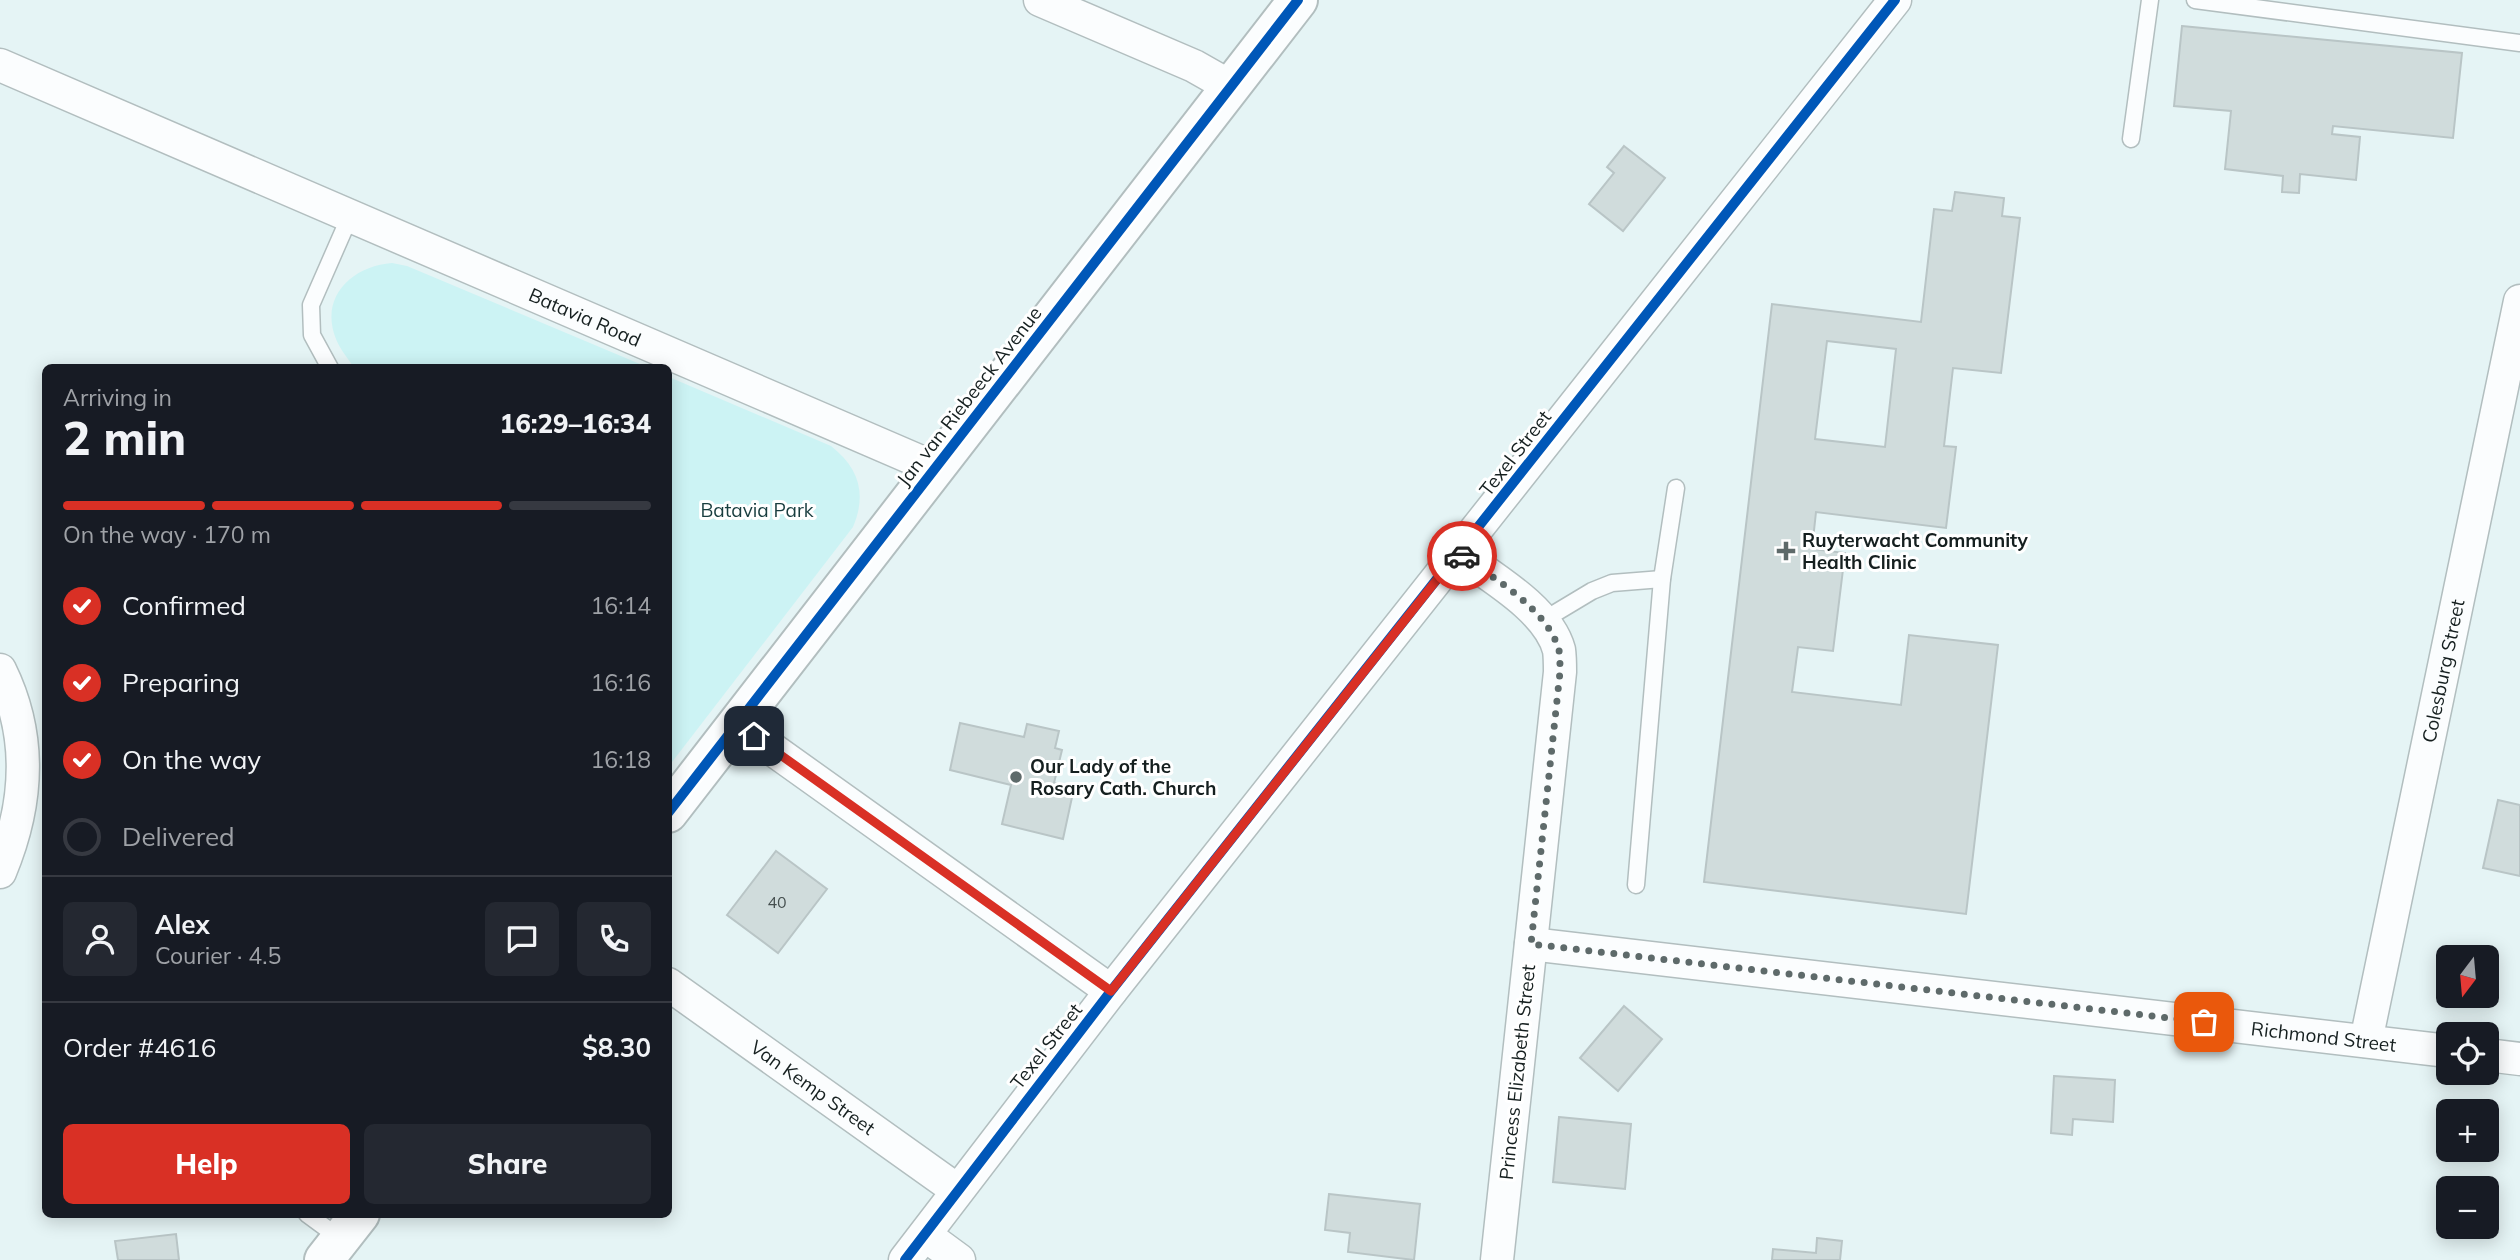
<!DOCTYPE html>
<html lang="en">
<head>
<meta charset="utf-8">
<style>
  :root { --surface:#171b24; --page:#242831; --text:#f1f3f6; --muted:#9ea1a6; --line:#363941; --accent:#d93025 }
  body { margin:0; font-family:Mulish,sans-serif; background:var(--page); color:var(--text); height:100vh; display:flex; flex-direction:column; font-size:26px; white-space:nowrap }
  * { box-sizing:border-box; margin:0 }
  p { font-size:23px; color:var(--muted) }
  .icon { flex:none; width:38px; height:38px; fill:none; stroke:currentColor; stroke-width:2; stroke-linecap:round; stroke-linejoin:round }
  .map { position:relative; flex:1; overflow:hidden }
  .panel { position:absolute; left:42px; top:364px; width:630px; height:854px; display:flex; flex-direction:column; background:var(--surface); border-radius:10px; box-shadow:0 4px 18px #0003 }
  .panel>* { flex:none }
  .needle { width:46px; rotate:196deg }
  .buttons { position:absolute; left:2436px; top:945px; display:grid; gap:14px }
  .buttons a { display:grid; place-items:center; width:63px; height:63px; border-radius:10px; background:var(--surface); box-shadow:0 4px 18px #0003; font-size:35px }
  .pin { position:absolute; display:grid; place-items:center; width:60px; height:60px; color:#fff; margin:-30px; border-radius:14px; box-shadow:0 4px 10px #0006 }
  .courier { position:absolute; display:grid; place-items:center; width:70px; height:70px; margin:-35px; border:5px solid #d93025; border-radius:50%; background:#fff; color:#222; box-shadow:0 2px 9px #0007 }
  .head em { font-style:normal; font-weight:800 }
  .head div { display:flex; flex-direction:column-reverse }
  .head { display:flex; align-items:center; justify-content:space-between; height:119px; padding:0 21px }
  h1 { font-size:46px; font-weight:800; line-height:52px }
  .bar { display:grid; grid-template-columns:repeat(4,1fr); gap:10px 7px; align-content:center; height:84px; padding:0 21px }
  .bar i { height:9px; border-radius:5px; background:var(--line) }
  .bar .selected { background:var(--accent) }
  .bar p { grid-column:span 4 }
  .line { display:flex; align-items:center; gap:18px; padding:0 21px; border-top:2px solid var(--line) }
  .line div { flex:1 }
  .round { display:grid; place-items:center; flex:none; width:74px; height:74px; border-radius:10px; background:var(--page) }
  ol { padding:0 21px; list-style:none }
  li { display:flex; align-items:center; gap:21px; height:77px }
  li p { margin-inline-start:auto }
  li .icon { padding:7px; border-radius:50%; background:var(--accent); color:#fff; stroke-width:4 }
  li:last-child { color:var(--muted) }
  li i { width:38px; height:38px; border:4px solid var(--line); border-radius:50% }
  .action { display:flex; gap:14px; margin-top:auto; padding:14px 21px }
  .action a { flex:1; height:80px; border-radius:10px; background:var(--accent); color:#fff; font-size:28px; font-weight:800; line-height:80px; text-align:center }
  .action a+a { background:var(--page); color:var(--text) }
  .map>svg:first-child { display:block }
</style>
</head>
<body>
<div class="map">
<svg width="2520" height="1260" viewBox="0 0 2520 1260">
  <rect width="100%" height="100%" fill="#e5f4f5"/>
  <g fill="#ccf3f4">
    <path d="M392,263l15,3 240,101h-293c-6,-8 -14,-18 -18,-28 -17,-42 16,-73 56,-76z"/>
    <path d="M669,377l162,69c28,22 36,48 22,81l-184,239z"/>
  </g>
  <g fill="#d0dcdc" stroke="#b9c5c6" stroke-width="2" fill-rule="evenodd">
    <polygon points="2182,26 2462,53 2453,138 2333,126 2332,134 2360,137 2356,180 2300,174 2299,193 2282,192 2283,176 2225,169 2231,111 2174,106"/>
    <polygon points="1624,146 1665,178 1623,231 1589,204 1614,173 1607,167"/>
    <path d="M1955,192l49,6 -2,18 18,2 -19,155 -48,-5 -9,78 12,1 -10,81 -130,-16 -4,37 33,4 -12,98 -35,-4 -6,45 109,13 8,-70 89,10 -32,269 -262,-32 68,-578 149,18 13,-113 18,2zM1827,341l69,8 -11,98 -70,-8z"/>
    <polygon points="960,723 1024,737 1027,724 1059,731 1055,748 1062,750 1054,783 1074,788 1063,839 1002,824 1011,785 950,770"/>
    <polygon points="2498,800 2520,805 2520,876 2483,868"/>
    <polygon points="776,851 827,889 778,953 727,915"/>
    <polygon points="1624,1006 1662,1039 1618,1091 1580,1058"/>
    <polygon points="2054,1076 2115,1080 2113,1122 2073,1119 2072,1135 2051,1133"/>
    <polygon points="1559,1117 1631,1124 1625,1189 1553,1182"/>
    <polygon points="1329,1194 1420,1204 1414,1260 1348,1252 1350,1233 1325,1230"/>
    <polygon points="176,1234 179,1260 118,1260 115,1241"/>
    <polygon points="1817,1238 1842,1241 1840,1260 1772,1260 1773,1249 1816,1253"/>
  </g>
  <g fill="none" stroke-linecap="round" stroke-linejoin="round">
    <g stroke="#b2bebf" stroke-width="19">
      <g id="lane">
        <polyline points="2195,0 2520,43"/>
        <polyline points="2131,139 2150,0"/>
        <polyline points="330,368 312,335 311,305 350,216"/>
        <polyline points="1542,621 1592,591 1612,583 1662,579"/>
        <polyline points="1636,885 1662,579 1676,488"/>
        <polyline points="307,1214 341,1239"/>
      </g>
    </g>
    <g stroke="#b2bebf" stroke-width="35">
      <g id="street">
        <polyline points="1040,0 1194,66 1231,87"/>
        <path id="s1" d="M0,65l935,403"/>
        <path d="M1458,553c33,24 90,56 101,97 1,7 1,15 1,22l-63,588"/>
        <path d="M0,670c33,67 28,135 0,202"/>
        <polyline points="737,724 1111,991"/>
        <path id="s2" d="M1531,944l917,107"/>
        <path id="s3" d="M668,984l289,206"/>
        <path id="s4" d="M2366,1041l154,-740"/>
        <polyline points="2487,1055 2520,1059"/>
        <polyline points="925,1235 959,1260"/>
        <polyline points="905,1260 1111,991 1895,0"/>
      </g>
    </g>
    <g stroke="#b2bebf" stroke-width="42">
      <g id="secondary">
        <polyline points="668,813 1298,0"/>
        <polyline points="324,1260 360,1214"/>
      </g>
    </g>
    <use href="#lane" stroke="#fbfdfe" stroke-width="16"/>
    <use href="#street" stroke="#fbfdfe" stroke-width="32"/>
    <use href="#secondary" stroke="#fbfdfe" stroke-width="38"/>
    <g stroke="#fff" stroke-width="15">
      <g id="cycleway">
        <polyline points="668,813 1298,0"/>
        <polyline points="905,1260 1111,991 1895,0"/>
      </g>
    </g>
    <use href="#cycleway" stroke="#0057b8" stroke-width="10"/>
  </g>
  <g fill="none" stroke-linecap="round" stroke-linejoin="round">
    <path stroke="#5e6a6a" stroke-width="7" stroke-dasharray="0 12.6" d="M1462,556c32,22 86,54 97,94 1,7 1,15 1,22l-29,272 673,78"/>
    <polyline stroke="#d93025" stroke-width="9" points="754,736 1111,991 1458,553 1462,556"/>
  </g>
  <g fill="#5e6a6a" stroke="#fff" stroke-width="2.5">
    <path d="M1782.5 540.5h7v7h7v7h-7v7h-7v-7h-7v-7h7z"/>
    <circle cx="1016" cy="777" r="7"/>
  </g>
  <g text-anchor="middle" dominant-baseline="central" stroke-width="6" stroke-linejoin="round" paint-order="stroke">
    <g font-size="16" fill="#454f4f">
      <text x="777" y="902">40</text>
    </g>
    <g font-size="19" fill="#151f1f" stroke="#fff">
      <text stroke="none"><textPath href="#s1" startOffset="637">Batavia Road</textPath></text>
      <text transform="translate(969 396) rotate(-52)">Jan van Riebeeck Avenue</text>
      <text transform="translate(1515 453) rotate(-52)">Texel Street</text>
      <text stroke="none"><textPath href="#s4" startOffset="378">Colesburg Street</textPath></text>
      <text stroke="none"><textPath href="#s2" startOffset="798">Richmond Street</textPath></text>
      <text transform="translate(1046 1046) rotate(-52)">Texel Street</text>
      <text transform="translate(1517 1072) rotate(-84)">Princess Elizabeth Street</text>
      <text stroke="none"><textPath href="#s3" startOffset="178">Van Kemp Street</textPath></text>
    </g>
    <g font-size="19" fill="#183d3f" stroke="#fff">
      <text x="757" y="510">Batavia Park</text>
    </g>
    <g font-size="19" font-weight="bold" fill="#151f1f" stroke="#fff" text-anchor="start">
      <text x="1802" y="540">Ruyterwacht Community<tspan x="1802" dy="22">Health Clinic</tspan></text>
      <text x="1030" y="766">Our Lady of the<tspan x="1030" dy="22">Rosary Cath. Church</tspan></text>
    </g>
  </g>
</svg>
<div class="buttons">
<a><svg class="needle" viewBox="-14 -14 28 28"><path d="M0-13l5 13h-10z" fill="#e53935"/><path d="M0 13l5-13h-10z" fill="#9ea1a6"/></svg></a>
<a><svg class="icon" aria-label="locate" viewBox="0 0 24 24"><circle cx="12" cy="12" r="6"/><path d="M12 2v4M12 18v4M2 12h4M18 12h4"/></svg></a>
<a>+</a>
<a>−</a>
</div>
<div class="pin" style="left:2204px;top:1022px;background:#ea580c"><svg class="icon" aria-label="bag" viewBox="0 0 24 24"><path d="M5 8h14l-1 12H6zM9 8a3 3 0 0 1 6 0"/></svg></div>
<div class="pin" style="left:754px;top:736px;background:#1f2937"><svg class="icon" aria-label="home" viewBox="0 0 24 24"><path d="M3 11l9-7 9 7M6 9v11h12V9"/></svg></div>
<div class="courier" style="left:1462px;top:556px"><svg class="icon" aria-label="car" viewBox="0 0 24 24"><path d="M5 17H2v-5l4-1 3-4h7l3 4 3 1v5h-3M9 17h6M6 11h13"/><circle cx="7" cy="17" r="2"/><circle cx="17" cy="17" r="2"/></svg></div>
<section class="panel">
<div class="head"><div><h1>2 min</h1><p>Arriving in</p></div><em>16:29–16:34</em></div>
<div class="bar"><i class="selected"></i><i class="selected"></i><i class="selected"></i><i></i><p>On the way · 170 m</p></div>
<ol>
<li><svg class="icon" aria-label="check" viewBox="0 0 24 24"><path d="M5 12l5 5 9-10"/></svg>Confirmed<p>16:14</p></li>
<li><svg class="icon" aria-label="check" viewBox="0 0 24 24"><path d="M5 12l5 5 9-10"/></svg>Preparing<p>16:16</p></li>
<li><svg class="icon" aria-label="check" viewBox="0 0 24 24"><path d="M5 12l5 5 9-10"/></svg>On the way<p>16:18</p></li>
<li><i></i>Delivered</li>
</ol>
<div class="line" style="height:126px"><a class="round"><svg class="icon" aria-label="person" viewBox="0 0 24 24"><circle cx="12" cy="8" r="4"/><path d="M4 21q1-7 8-7t8 7"/></svg></a><div><b>Alex</b><p>Courier · 4.5</p></div><a class="round"><svg class="icon" aria-label="chat" viewBox="0 0 24 24"><path d="M4 5h16v11H9l-5 4z"/></svg></a><a class="round"><svg class="icon" aria-label="phone" viewBox="0 0 24 24"><path d="M5 4h4l2 5-3 2q2 4 5 5l2-3 5 2v4C11 20 4 13 5 4z"/></svg></a></div>
<div class="line" style="height:91px"><div>Order #4616</div><b>$8.30</b></div>
<div class="action"><a>Help</a><a>Share</a></div>
</section>
</div>
</body>
</html>
